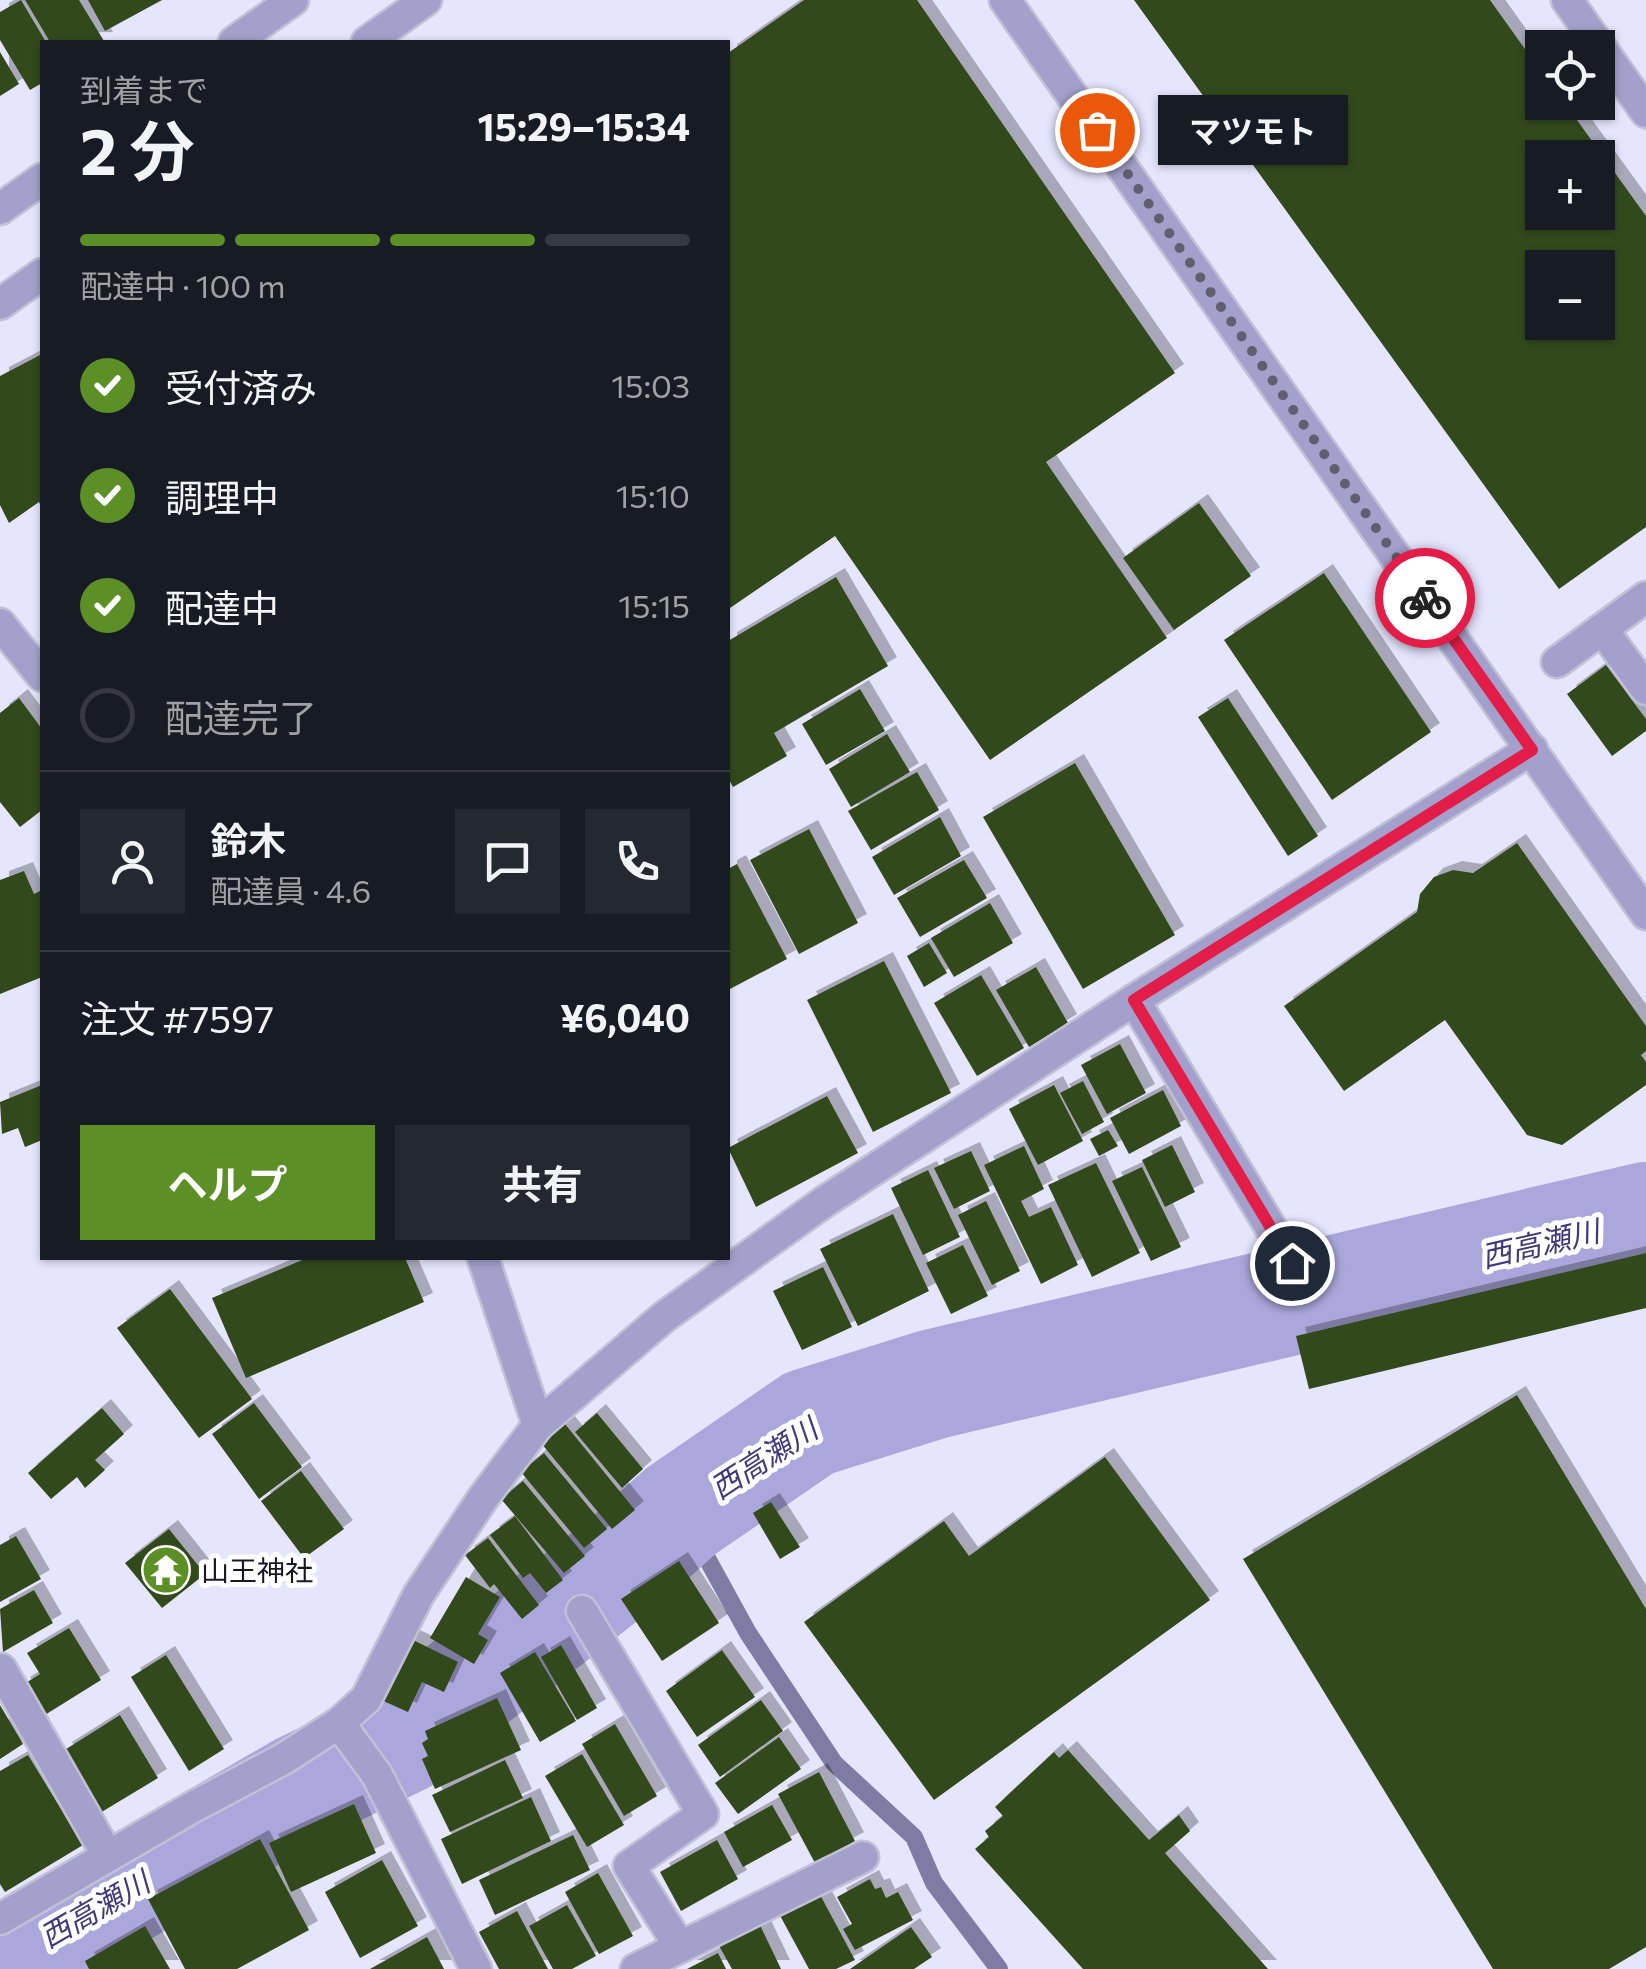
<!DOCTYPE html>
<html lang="ja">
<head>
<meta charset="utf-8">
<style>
  :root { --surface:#171b24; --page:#242831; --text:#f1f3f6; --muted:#9ea1a6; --line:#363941; --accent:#5d8f27 }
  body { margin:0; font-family:Commissioner,"Noto Sans JP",sans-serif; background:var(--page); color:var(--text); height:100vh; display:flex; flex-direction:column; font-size:38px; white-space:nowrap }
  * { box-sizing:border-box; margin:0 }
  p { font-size:32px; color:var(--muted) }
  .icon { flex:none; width:55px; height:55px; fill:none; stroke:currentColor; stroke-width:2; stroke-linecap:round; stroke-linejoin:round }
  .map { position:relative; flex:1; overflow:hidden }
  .drawer { position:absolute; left:40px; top:40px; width:690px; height:1220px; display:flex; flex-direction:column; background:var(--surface); border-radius:0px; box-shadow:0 2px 8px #0004 }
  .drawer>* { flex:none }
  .controls { position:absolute; left:1525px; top:30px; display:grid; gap:20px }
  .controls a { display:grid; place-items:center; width:90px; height:90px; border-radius:0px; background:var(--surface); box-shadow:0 2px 8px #0004; font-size:50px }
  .pin { position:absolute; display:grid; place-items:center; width:85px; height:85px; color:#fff; margin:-42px; border:5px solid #fff; border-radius:50%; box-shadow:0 2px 10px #0007 }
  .courier { position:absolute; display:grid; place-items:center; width:100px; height:100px; margin:-50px; border:8px solid #e11d48; border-radius:50%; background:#fff; color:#222; box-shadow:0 2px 12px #0007 }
  .bubble { position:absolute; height:70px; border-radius:0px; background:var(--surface); box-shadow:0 2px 8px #0004; font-size:32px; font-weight:700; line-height:70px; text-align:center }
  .head em { font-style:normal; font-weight:700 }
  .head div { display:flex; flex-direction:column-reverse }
  .head { display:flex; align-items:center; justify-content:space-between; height:170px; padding:0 40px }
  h1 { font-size:65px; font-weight:700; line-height:75px }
  .bar { display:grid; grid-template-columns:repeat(4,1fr); gap:15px 10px; align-content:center; height:120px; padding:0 40px }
  .bar i { height:12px; border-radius:8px; background:var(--line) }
  .bar .active { background:var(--accent) }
  .bar p { grid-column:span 4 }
  .line { display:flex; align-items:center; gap:25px; padding:0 40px; border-top:2px solid var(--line) }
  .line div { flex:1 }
  .round { display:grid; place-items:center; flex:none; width:105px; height:105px; border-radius:0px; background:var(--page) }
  ol { padding:0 40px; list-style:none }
  li { display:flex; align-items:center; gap:30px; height:110px }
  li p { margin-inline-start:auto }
  li .icon { padding:10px; border-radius:50%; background:var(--accent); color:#fff; stroke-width:4 }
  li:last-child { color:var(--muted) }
  li i { width:55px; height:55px; border:5px solid var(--line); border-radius:50% }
  .primary-button { display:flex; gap:20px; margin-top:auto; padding:20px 40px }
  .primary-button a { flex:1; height:115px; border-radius:0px; background:var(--accent); color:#fff; font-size:40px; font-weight:700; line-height:115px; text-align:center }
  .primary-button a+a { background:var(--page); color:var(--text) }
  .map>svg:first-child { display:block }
</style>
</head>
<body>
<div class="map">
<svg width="1646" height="1969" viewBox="0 0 1646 1969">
  <defs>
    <filter id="shadow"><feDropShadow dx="9" dy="-9" stdDeviation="0" flood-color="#0004"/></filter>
  </defs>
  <rect width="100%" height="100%" fill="#e6e5fe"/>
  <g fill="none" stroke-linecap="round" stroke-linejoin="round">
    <polyline stroke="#7f7ca4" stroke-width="18" points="681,1511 748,1633 834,1763 914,1837 934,1883 999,1969"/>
    <polyline stroke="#aba7dc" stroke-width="110" points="0,1963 301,1788 403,1739 453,1696 631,1556 681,1511 809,1423 934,1384 1646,1217"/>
  </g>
  <g fill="#30481a" fill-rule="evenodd" filter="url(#shadow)">
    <polygon points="21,0 46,42 42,42 42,83 30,90 0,40 0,12"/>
    <polygon points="25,0 79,0 104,41 50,42"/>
    <polygon points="88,0 162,0 105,31"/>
    <polygon points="804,0 917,0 1175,373 1046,462 1167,638 990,760 835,536 730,608 728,605 728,53"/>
    <path d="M1134,0h356l52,73v29h22l82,114v311l-87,62zM1542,158h56v54h-56zM1542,268h56v54h-56z"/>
    <polygon points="0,52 19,84 0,96"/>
    <polygon points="42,354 42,509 39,502 9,523 0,505 0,376"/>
    <polygon points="1199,503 1251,576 1174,630 1123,558"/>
    <polygon points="1324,573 1431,732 1332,800 1224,640"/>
    <polygon points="836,577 888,666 774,733 787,756 733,787 728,778 728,641"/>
    <polygon points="1606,665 1646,719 1646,731 1612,756 1567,694"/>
    <polygon points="860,689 885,731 826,765 802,724"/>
    <polygon points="19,698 42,729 42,810 20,827 0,802 0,713"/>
    <polygon points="1228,698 1318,836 1288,856 1198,717"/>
    <polygon points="887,734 910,772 851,807 829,769"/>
    <polygon points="1075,763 1175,935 1083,989 983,817"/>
    <polygon points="917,772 939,810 871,850 848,811"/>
    <polygon points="940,817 961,856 894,895 872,857"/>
    <polygon points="809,829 858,923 799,954 750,860"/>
    <polygon points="1517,843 1646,1026 1646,1051 1641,1055 1646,1062 1646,1085 1562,1145 1527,1135 1445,1020 1344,1091 1284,1006 1417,912 1420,894 1434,877 1453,870 1473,873"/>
    <polygon points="964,860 987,898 920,937 897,898"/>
    <polygon points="737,864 787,959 728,990 728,869"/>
    <polygon points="24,871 34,894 42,890 42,977 0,994 0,880"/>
    <polygon points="990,903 1013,943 954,977 931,938"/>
    <polygon points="929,943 947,973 924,987 907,956"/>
    <polygon points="884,961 951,1093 873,1132 807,1000"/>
    <polygon points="1036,967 1068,1023 1029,1047 996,990"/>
    <polygon points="981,975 1024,1048 977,1076 934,1003"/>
    <polygon points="1120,1044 1146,1093 1107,1114 1081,1065"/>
    <polygon points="1083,1081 1104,1122 1082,1134 1060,1093"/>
    <polygon points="42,1085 42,1140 25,1147 18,1128 2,1134 0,1102"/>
    <polygon points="1054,1085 1083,1141 1038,1165 1009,1109"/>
    <polygon points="1163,1090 1181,1126 1129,1154 1110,1118"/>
    <polygon points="827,1096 858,1153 756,1207 728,1148"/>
    <polygon points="1108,1130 1118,1146 1099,1156 1090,1139"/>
    <polygon points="1172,1145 1195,1192 1165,1207 1142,1160"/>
    <polygon points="1024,1146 1044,1189 1021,1201 1029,1217 1051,1207 1078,1265 1041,1284 984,1165"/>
    <polygon points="971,1151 990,1191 954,1209 934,1168"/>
    <polygon points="1096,1163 1140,1253 1092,1277 1048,1185"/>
    <polygon points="1142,1167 1181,1247 1151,1261 1112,1181"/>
    <polygon points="928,1170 960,1237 923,1255 891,1188"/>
    <polygon points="986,1201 1020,1271 992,1285 958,1215"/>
    <polygon points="893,1214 929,1291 858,1326 820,1249"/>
    <polygon points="963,1245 988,1296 951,1314 926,1263"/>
    <polygon points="1646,1253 1646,1308 1309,1389 1296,1336"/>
    <polygon points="307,1258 405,1258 424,1302 246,1378 212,1298"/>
    <polygon points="823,1267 852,1327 802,1350 773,1291"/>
    <polygon points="170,1289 252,1399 199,1438 117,1328"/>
    <polygon points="1517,1395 1646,1609 1646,1947 1609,1969 1493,1969 1243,1559"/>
    <polygon points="254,1403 302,1467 259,1499 212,1434"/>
    <polygon points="102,1408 124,1434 95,1460 105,1470 85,1488 77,1477 51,1499 28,1473"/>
    <polygon points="597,1413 643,1469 622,1488 575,1432"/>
    <polygon points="565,1424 635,1510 612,1529 541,1443"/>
    <polygon points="544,1453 607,1529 584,1548 521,1472"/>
    <polygon points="1105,1457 1210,1600 934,1800 804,1622 944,1521 969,1556"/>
    <polygon points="301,1471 344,1529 304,1558 261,1501"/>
    <polygon points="523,1481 585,1556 564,1573 501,1499"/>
    <polygon points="771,1502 800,1547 780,1559 753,1513"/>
    <polygon points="515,1516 563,1580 546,1593 530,1573 523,1578 490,1535"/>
    <polygon points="169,1529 205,1574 162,1608 125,1563"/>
    <polygon points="16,1536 41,1579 0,1602 0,1545"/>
    <polygon points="488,1538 539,1605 522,1619 494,1584 490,1588 465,1555"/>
    <polygon points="679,1561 719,1623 662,1661 621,1599"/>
    <polygon points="466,1577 500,1597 478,1634 488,1640 474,1664 430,1638"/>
    <polygon points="34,1590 53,1623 3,1652 0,1609"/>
    <polygon points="69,1628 101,1680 40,1718 21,1686 40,1674 27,1653"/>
    <polygon points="409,1638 458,1662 444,1692 422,1682 408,1712 379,1699"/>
    <polygon points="561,1645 597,1708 577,1720 541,1657"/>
    <polygon points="722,1650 755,1697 697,1737 666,1691"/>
    <polygon points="535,1652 576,1721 540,1742 500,1673"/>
    <polygon points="166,1655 224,1749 189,1771 131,1677"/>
    <polygon points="497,1698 521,1750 435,1789 422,1759 428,1756 422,1743 428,1739 425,1731"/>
    <polygon points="761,1700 783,1731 720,1777 698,1745"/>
    <polygon points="0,1705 23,1744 0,1759"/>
    <polygon points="120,1715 158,1778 100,1813 63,1751"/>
    <polygon points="615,1724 657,1796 624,1816 582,1744"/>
    <polygon points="779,1737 801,1769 738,1814 715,1783"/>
    <polygon points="1068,1750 1149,1840 1179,1815 1190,1831 1165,1853 1268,1969 1083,1969 975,1849 989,1837 985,1831 1003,1816 995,1807 1054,1752 1059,1758"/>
    <polygon points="582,1754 624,1825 587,1847 545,1776"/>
    <polygon points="28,1755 83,1845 5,1892 0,1884 0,1771"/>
    <polygon points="505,1760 523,1798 450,1832 432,1795"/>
    <polygon points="819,1772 855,1841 815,1863 778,1794"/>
    <polygon points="531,1797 551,1841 462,1884 441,1839"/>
    <polygon points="354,1804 376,1853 291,1892 269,1843"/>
    <polygon points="772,1805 792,1840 743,1867 724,1832"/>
    <polygon points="573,1835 590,1870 495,1915 479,1880"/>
    <polygon points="260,1839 309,1930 237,1969 185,1969 148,1899"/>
    <polygon points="717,1840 738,1879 681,1911 660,1872"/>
    <polygon points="382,1860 418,1926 360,1958 325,1892"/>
    <polygon points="598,1873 633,1936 599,1954 565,1892"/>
    <polygon points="870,1879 875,1889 881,1887 886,1898 898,1892 913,1920 855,1950 843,1929 852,1924 837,1897"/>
    <polygon points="817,1889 855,1960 836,1969 809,1969 777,1910"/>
    <polygon points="567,1905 596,1956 572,1969 553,1969 529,1926"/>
    <polygon points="517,1911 541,1956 548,1969 499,1969 479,1932"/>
    <polygon points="759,1923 781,1969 732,1969 718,1944"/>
    <polygon points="145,1926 170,1969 89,1969 85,1961"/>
    <polygon points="911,1927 932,1957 914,1969 850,1969"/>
    <polygon points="427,1937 444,1969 370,1969"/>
    <polygon points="718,1953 726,1969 687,1969"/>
  </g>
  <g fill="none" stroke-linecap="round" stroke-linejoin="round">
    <g stroke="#c1c0d6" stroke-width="35">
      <g id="minor">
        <polyline points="1005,0 1646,914"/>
        <polyline points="1567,0 1646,112"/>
        <polyline points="234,42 293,0"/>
        <polyline points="367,42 426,0"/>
        <polyline points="0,209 42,179"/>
        <polyline points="0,304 42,274"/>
        <polyline points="0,624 42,676"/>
        <polyline points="1602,629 1646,689"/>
        <polyline points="1557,662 1646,597"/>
        <polyline points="1134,1000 1292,1263"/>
        <polyline points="483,1258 538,1425"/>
        <polyline points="582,1611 703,1814 629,1866 680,1947"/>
        <polyline points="1,1669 108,1856"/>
        <polyline points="339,1723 377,1775 476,1969"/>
        <polyline points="0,1919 191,1808 285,1758 339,1723 366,1699 419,1594 483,1498 538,1425 664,1317 824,1202 1134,1000 1532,749"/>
        <polyline points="636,1969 863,1857"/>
      </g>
    </g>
    <use href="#minor" stroke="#a3a0cb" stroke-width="30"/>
  </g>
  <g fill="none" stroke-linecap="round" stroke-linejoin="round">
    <polyline stroke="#605f6f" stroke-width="10" stroke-dasharray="0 18" points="1097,130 1425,598"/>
    <polyline stroke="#e11d48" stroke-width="12" points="1292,1263 1134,1000 1532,750 1425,598"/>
  </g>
  <defs>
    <g id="temple-disc" transform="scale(2.5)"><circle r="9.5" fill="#5d8f27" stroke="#fff"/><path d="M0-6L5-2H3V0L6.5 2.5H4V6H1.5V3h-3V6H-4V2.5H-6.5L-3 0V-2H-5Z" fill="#fff"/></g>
  </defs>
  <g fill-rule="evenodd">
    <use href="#temple-disc" x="166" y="1570"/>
  </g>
  <g text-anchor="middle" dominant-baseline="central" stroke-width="10" stroke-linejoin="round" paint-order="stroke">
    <g font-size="28" fill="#181722" stroke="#fff" text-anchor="start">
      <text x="201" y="1570">山王神社</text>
    </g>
    <g font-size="30" font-style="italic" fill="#43397a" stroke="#fff">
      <text transform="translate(1540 1242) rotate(-13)">西高瀬川</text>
      <text transform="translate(763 1457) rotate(-33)">西高瀬川</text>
      <text transform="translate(94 1908) rotate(-30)">西高瀬川</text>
    </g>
  </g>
</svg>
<div class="controls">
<a><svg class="icon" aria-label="locate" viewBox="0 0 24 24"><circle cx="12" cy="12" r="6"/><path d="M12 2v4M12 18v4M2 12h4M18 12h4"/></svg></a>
<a>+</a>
<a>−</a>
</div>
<div class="pin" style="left:1097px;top:130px;background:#ea580c"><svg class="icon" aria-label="bag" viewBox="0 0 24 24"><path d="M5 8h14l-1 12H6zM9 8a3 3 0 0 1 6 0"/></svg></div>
<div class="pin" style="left:1292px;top:1263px;background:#1f2937"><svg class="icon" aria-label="home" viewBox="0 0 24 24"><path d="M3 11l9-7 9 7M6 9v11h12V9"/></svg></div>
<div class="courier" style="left:1425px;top:598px"><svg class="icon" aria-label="bike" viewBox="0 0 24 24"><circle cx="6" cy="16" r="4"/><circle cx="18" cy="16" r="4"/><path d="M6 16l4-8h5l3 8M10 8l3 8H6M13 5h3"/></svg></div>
<div class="bubble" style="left:1158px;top:95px;width:190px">マツモト</div>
<section class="drawer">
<div class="head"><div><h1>2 分</h1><p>到着まで</p></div><em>15:29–15:34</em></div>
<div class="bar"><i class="active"></i><i class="active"></i><i class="active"></i><i></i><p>配達中 · 100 m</p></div>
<ol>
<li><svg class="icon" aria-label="check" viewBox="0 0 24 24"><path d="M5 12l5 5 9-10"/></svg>受付済み<p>15:03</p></li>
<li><svg class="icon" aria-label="check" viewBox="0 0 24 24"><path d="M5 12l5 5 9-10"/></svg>調理中<p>15:10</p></li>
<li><svg class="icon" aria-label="check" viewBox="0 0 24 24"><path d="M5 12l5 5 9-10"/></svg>配達中<p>15:15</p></li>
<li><i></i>配達完了</li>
</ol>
<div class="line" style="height:180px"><a class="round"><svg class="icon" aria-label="person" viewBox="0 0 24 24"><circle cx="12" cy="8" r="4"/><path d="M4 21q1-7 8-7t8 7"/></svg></a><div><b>鈴木</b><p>配達員 · 4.6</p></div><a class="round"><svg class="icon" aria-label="chat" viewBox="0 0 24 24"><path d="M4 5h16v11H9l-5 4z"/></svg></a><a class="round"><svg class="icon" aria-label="phone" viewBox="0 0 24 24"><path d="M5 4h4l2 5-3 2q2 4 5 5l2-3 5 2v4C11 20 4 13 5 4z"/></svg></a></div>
<div class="line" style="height:130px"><div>注文 #7597</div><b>¥6,040</b></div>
<div class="primary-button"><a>ヘルプ</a><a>共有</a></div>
</section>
</div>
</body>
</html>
